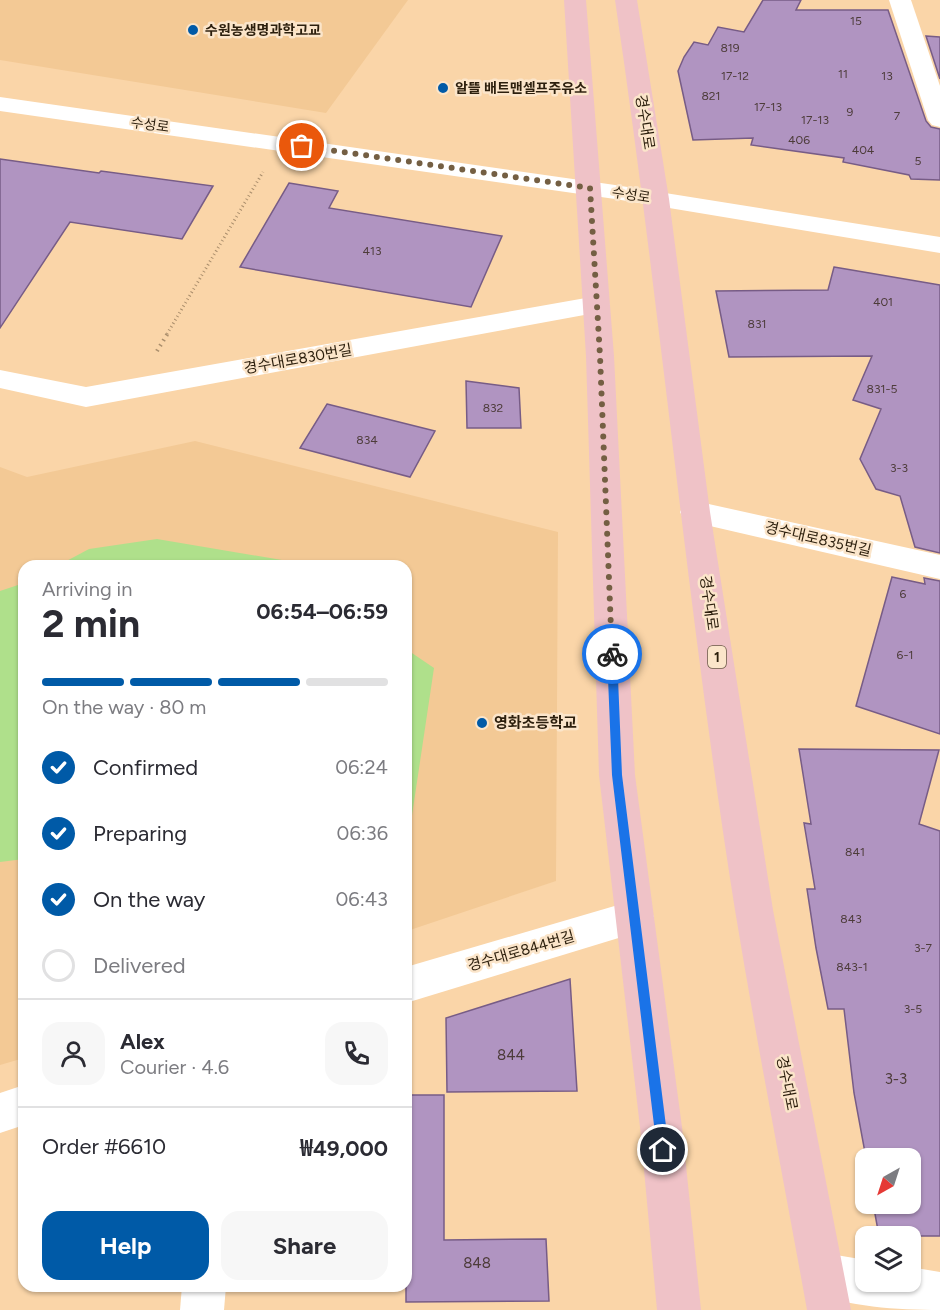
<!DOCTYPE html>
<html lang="en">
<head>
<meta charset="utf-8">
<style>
  :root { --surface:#fff; --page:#f7f7f7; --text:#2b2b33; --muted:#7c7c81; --line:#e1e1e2; --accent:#005aa7 }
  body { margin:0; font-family:Figtree,"Noto Sans KR",sans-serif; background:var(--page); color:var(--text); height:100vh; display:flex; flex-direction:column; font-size:22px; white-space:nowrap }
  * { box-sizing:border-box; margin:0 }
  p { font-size:20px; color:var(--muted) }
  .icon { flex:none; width:33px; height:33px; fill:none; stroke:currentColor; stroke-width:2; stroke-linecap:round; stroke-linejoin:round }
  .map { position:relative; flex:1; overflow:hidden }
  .sheet { position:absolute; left:18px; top:560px; width:394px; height:732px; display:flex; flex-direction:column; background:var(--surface); border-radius:18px; box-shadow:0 2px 4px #0004 }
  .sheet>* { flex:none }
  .needle { width:39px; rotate:219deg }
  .fabs { position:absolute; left:855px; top:1148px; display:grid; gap:12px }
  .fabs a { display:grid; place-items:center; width:66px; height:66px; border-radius:12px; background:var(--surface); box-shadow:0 2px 4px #0004; font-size:30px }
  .pin { position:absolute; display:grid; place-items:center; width:51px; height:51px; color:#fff; margin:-26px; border:3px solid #fff; border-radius:50%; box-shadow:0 2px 6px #0007 }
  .courier { position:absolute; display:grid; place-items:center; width:60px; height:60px; margin:-30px; border:4px solid #1a73e8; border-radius:50%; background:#fff; color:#222; box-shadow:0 2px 8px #0007 }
  .headline em { font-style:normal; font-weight:700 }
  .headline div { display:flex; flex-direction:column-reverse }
  .headline { display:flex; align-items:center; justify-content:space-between; height:102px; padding:0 24px }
  h1 { font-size:39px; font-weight:700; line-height:45px }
  .bar { display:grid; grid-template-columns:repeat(4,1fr); gap:9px 6px; align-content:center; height:72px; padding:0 24px }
  .bar i { height:8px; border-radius:4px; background:var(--line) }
  .bar .on { background:var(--accent) }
  .bar p { grid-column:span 4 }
  .line { display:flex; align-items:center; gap:15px; padding:0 24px; border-top:2px solid var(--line) }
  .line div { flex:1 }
  .round { display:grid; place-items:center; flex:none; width:63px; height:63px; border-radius:18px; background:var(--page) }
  ol { padding:0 24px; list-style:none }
  li { display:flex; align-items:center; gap:18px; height:66px }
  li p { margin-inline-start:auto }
  li .icon { padding:6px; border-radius:50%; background:var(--accent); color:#fff; stroke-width:4 }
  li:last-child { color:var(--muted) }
  li i { width:33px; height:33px; border:3px solid var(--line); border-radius:50% }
  .primary-button { display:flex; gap:12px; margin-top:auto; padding:12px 24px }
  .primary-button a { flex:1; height:69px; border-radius:18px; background:var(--accent); color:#fff; font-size:24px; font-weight:700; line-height:69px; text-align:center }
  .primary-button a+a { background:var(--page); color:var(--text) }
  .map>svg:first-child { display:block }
</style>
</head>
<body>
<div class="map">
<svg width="940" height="1310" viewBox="0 0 940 1310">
  <rect width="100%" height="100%" fill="#fad5a8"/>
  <g fill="#f3c995">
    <polygon points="0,0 408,0 326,113 0,60"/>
    <polygon points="195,441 558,532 556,881 407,931 406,566 24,566 24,1058 0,1065 0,467 27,477"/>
  </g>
  <g fill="#afe08b">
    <polygon points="157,539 282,560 290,565 59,565 89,549"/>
    <polygon points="24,583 24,859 0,862 0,591"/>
    <polygon points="406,649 434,668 411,822 407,823"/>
  </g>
  <g fill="#b094c1" stroke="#775c86" stroke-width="1.5">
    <polygon points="763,0 801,0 796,10 888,10 926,121 931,127 940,129 940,180 911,179 909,175 843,162 844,158 751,145 753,138 693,140 678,71 684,57 694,42 708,45 718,27 744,32"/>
    <polygon points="926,36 940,37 940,79"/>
    <polygon points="0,159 99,173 101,171 213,186 182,239 70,222 0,328"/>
    <polygon points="289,183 338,191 329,208 502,236 471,307 240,267"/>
    <polygon points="834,267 940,285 940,553 915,547 900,496 876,489 860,459 881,409 853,400 872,356 729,357 716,291 828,290"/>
    <polygon points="466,381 519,388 521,428 467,428"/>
    <polygon points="327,404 435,431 410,477 300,448"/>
    <polygon points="892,577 925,584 924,578 940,581 940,734 856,706"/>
    <polygon points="799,749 939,750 919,824 940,831 940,1236 879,1236 873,1203 910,1203 910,1158 866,1158 854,1093 844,1009 828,1009 816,948 807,889 815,889 804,823 811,824"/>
    <polygon points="570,979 577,1091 447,1092 446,1018"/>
    <polygon points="406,1095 444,1095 444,1240 546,1239 549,1301 406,1302"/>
  </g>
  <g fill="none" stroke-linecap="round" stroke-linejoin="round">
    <polyline stroke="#aa8e6c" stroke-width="3" stroke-dasharray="1 3" stroke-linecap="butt" points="167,334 263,172"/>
    <polyline stroke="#aa8e6c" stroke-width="4" stroke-dasharray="1.5 4.5" stroke-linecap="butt" points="157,351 168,333"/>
    <g fill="#fff" fill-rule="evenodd">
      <polygon points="889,0 911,0 940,86 940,127 932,125 928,120"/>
      <polygon points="0,97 615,185 940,237 940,253 615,199 0,111"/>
      <polygon points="597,296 606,299 610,305 606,311 86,407 0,388 0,370 86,387"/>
      <polygon points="695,501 940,555 940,579 684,520 680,512 684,504"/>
      <polygon points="635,900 648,905 654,917 648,929 406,1003 406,967"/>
      <polygon points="24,1085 24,1125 0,1133 0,1093"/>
      <path d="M824,1253l42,7v21h44v-14l30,5v38c-43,0 -92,-3 -132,-19l-6,-16 6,-16z"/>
      <polygon points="182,1286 226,1286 224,1310 180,1310"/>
    </g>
    <g fill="#efc2c7" fill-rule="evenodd">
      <polygon points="564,0 586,0 614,356 635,775 682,1127 701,1310 657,1310 640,1127 599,775 586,356"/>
      <path d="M615,0h22l32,199 41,313 63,398 78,400h-44c-24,-133 -50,-266 -72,-400 -48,-302 -75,-607 -120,-910z"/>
    </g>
  </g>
  <polygon fill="#1a73e8" points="612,650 617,654 622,775 669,1150 663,1156 657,1150 612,775 607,654"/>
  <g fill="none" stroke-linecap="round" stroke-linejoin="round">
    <polyline stroke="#745f43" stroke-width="6" stroke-dasharray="0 10.8" points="302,146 590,188 600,356 612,654"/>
  </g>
  <g fill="#005aa7" stroke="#fbe5ca" stroke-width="2">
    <circle cx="193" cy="30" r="6"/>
    <circle cx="443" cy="88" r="6"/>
    <circle cx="482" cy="723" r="6"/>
  </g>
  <g text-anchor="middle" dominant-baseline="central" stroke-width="5" stroke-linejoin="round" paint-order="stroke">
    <g font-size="12" fill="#4d3c3a">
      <text x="856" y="21">15</text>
      <text x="730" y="48">819</text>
      <text x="843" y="74">11</text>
      <text x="735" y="76">17-12</text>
      <text x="887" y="76">13</text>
      <text x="711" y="96">821</text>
      <text x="768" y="107">17-13</text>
      <text x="850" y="112">9</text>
      <text x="897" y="116">7</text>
      <text x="815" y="120">17-13</text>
      <text x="799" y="140">406</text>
      <text x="863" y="150">404</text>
      <text x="918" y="161">5</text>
      <text x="372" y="251">413</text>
      <text x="883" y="302">401</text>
      <text x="757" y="324">831</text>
      <text x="882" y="389">831-5</text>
      <text x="493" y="408">832</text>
      <text x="367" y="440">834</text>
      <text x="899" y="468">3-3</text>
      <text x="903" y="594">6</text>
      <text x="905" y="655">6-1</text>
      <text x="855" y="852">841</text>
      <text x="851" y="919">843</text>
      <text x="923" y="948">3-7</text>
      <text x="852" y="967">843-1</text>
      <text x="913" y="1009">3-5</text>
    </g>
    <g font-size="14" font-weight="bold" fill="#2c1f0d" stroke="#fbe5ca" text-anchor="start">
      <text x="205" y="30">수원농생명과학고교</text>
      <text x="455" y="88">알뜰 배트맨셀프주유소</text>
    </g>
    <g font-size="14" fill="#2c1f0d" stroke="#fbe5ca">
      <text transform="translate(150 125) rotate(8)">수성로</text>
      <text transform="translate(631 195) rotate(9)">수성로</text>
    </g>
    <rect fill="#fbe5ca" stroke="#6a5a46" stroke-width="1.5" x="708" y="646" width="18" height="22" rx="4.5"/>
    <g font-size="14" font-weight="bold" fill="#2c1f0d">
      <text x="717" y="657">1</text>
    </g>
    <g font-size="15" fill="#2c1f0d" stroke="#fbe5ca">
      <text transform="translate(645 122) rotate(81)">경수대로</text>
      <text transform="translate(298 359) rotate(-10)">경수대로830번길</text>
      <text transform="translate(818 539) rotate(13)">경수대로835번길</text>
      <text transform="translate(709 603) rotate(82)">경수대로</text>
      <text transform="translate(521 951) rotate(-16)">경수대로844번길</text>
      <text transform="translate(787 1083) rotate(79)">경수대로</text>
    </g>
    <g font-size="15" font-weight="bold" fill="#2c1f0d" stroke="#fbe5ca" text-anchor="start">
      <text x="494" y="723">영화초등학교</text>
    </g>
    <g font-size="15" fill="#4d3c3a">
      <text x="511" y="1055">844</text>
      <text x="896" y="1079">3-3</text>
      <text x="477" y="1263">848</text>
    </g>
  </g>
</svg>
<div class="fabs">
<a><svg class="needle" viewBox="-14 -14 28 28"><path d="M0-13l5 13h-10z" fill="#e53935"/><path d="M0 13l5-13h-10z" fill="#7c7c81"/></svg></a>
<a><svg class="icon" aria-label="layers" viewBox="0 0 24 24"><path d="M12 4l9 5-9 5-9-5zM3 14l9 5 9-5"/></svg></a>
</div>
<div class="pin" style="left:302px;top:146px;background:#ea580c"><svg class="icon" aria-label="bag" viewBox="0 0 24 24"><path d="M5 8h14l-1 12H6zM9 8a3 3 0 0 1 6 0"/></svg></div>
<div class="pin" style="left:663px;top:1150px;background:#1f2937"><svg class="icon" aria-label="home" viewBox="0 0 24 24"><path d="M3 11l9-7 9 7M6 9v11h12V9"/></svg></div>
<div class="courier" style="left:612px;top:654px"><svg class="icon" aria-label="bike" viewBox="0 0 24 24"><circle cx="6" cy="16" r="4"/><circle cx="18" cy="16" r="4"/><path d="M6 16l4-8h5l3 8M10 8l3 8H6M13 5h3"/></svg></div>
<section class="sheet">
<div class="headline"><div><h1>2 min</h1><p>Arriving in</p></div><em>06:54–06:59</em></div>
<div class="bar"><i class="on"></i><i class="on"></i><i class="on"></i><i></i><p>On the way · 80 m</p></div>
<ol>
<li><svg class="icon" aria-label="check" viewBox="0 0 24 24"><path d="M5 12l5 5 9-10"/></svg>Confirmed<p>06:24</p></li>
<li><svg class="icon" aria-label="check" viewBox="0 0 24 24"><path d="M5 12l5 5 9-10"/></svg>Preparing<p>06:36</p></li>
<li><svg class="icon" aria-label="check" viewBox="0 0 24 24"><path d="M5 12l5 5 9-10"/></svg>On the way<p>06:43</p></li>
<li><i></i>Delivered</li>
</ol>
<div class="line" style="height:108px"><a class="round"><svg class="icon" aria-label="person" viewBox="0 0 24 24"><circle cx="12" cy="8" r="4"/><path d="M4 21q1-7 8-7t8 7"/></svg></a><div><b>Alex</b><p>Courier · 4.6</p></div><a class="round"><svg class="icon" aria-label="phone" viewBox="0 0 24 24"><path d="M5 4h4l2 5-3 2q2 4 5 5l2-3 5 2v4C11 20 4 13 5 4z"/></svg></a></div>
<div class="line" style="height:78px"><div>Order #6610</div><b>₩49,000</b></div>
<div class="primary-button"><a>Help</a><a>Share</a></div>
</section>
</div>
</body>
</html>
